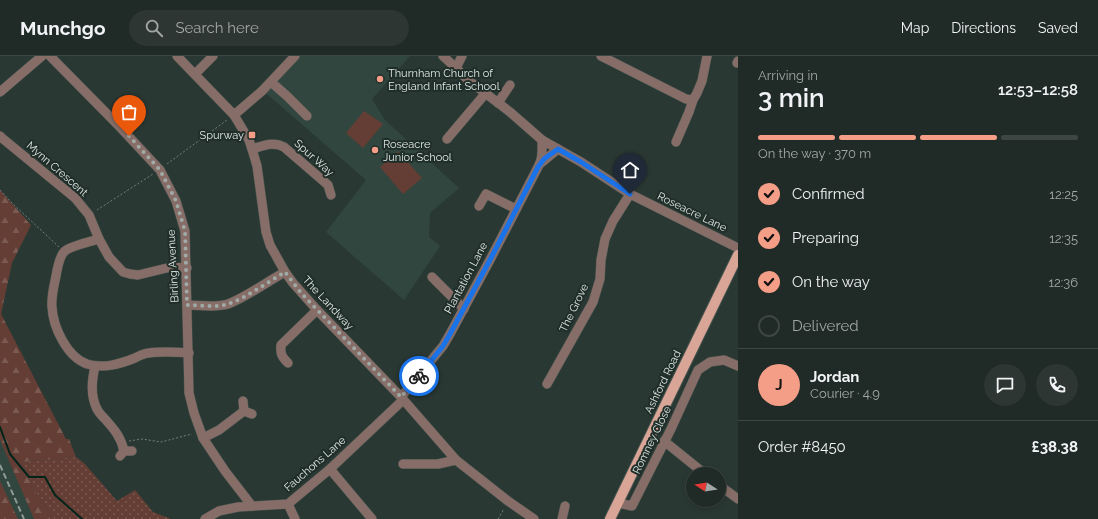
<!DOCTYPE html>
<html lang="en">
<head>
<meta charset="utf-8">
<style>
  :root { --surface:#202a26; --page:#2d3632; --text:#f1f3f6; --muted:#a2a7a7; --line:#3d4643; --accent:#f49e88 }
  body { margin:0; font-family:Raleway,sans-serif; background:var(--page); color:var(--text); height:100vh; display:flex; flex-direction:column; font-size:15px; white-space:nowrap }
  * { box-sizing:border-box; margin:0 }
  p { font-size:13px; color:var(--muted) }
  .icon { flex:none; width:22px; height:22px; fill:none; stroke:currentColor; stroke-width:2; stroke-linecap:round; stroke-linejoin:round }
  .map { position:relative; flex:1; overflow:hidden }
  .sheet { display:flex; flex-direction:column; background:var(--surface); width:360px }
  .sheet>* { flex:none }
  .needle { width:26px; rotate:282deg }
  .fabs { position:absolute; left:686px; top:411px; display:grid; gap:8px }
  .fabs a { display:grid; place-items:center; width:40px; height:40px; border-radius:50%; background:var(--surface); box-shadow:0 2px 6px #0003,0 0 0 1px var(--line); font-size:20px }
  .pin { position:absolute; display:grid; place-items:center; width:34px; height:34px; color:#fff; margin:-41px -17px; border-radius:50% 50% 50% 0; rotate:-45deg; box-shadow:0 0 4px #0007 }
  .pin .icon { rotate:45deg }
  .courier { position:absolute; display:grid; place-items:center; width:40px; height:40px; margin:-20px; border:3px solid #1a73e8; border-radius:50%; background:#fff; color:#222; box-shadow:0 1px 5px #0007 }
  .summary em { font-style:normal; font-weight:600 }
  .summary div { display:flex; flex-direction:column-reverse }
  .summary { display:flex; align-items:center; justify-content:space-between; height:68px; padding:0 20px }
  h1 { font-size:26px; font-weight:600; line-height:30px }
  .bar { display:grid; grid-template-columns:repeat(4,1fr); gap:6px 4px; align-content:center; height:48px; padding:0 20px }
  .bar i { height:5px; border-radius:3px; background:var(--line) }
  .bar .active { background:var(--accent) }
  .bar p { grid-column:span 4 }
  .line { display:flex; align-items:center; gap:10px; padding:0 20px; border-top:1px solid var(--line) }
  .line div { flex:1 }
  .round { display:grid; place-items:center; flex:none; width:42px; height:42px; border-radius:21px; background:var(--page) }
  ol { padding:0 20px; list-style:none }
  li { display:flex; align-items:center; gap:12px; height:44px }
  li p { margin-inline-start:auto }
  li .icon { padding:4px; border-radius:50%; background:var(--accent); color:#111; stroke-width:4 }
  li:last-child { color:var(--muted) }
  li i { width:22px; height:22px; border:2px solid var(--line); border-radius:50% }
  header { display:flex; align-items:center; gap:24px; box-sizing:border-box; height:56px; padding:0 20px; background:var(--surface); border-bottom:1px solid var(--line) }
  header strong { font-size:19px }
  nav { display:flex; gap:22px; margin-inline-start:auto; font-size:14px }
  .search { width:280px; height:36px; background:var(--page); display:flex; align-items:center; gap:10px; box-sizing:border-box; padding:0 14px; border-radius:22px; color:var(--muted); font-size:15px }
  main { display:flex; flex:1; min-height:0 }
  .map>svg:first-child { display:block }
</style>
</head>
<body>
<header>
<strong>Munchgo</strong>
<div class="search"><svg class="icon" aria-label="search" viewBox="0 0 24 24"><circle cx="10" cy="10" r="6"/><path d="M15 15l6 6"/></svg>Search here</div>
<nav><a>Map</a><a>Directions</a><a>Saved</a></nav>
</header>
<main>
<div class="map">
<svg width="738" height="463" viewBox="0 0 738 463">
  <defs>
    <pattern id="grass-dots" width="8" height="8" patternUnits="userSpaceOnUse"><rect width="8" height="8" fill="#643e34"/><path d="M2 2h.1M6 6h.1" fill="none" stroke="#7a5a51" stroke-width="1.8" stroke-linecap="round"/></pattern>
    <pattern id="forest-firs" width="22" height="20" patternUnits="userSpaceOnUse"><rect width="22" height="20" fill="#643e34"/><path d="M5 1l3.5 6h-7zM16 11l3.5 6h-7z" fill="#7a5a51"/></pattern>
  </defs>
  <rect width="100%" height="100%" fill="#2a3833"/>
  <g fill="#30463f">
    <polygon points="288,0 410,0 372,43 385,64 459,132 430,157 429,181 440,190 404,244 326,176 366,124 260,32"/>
    <polygon points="0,375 20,428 34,463 0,463"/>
  </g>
  <polygon fill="url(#grass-dots)" points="76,401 84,407 117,445 135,434 153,456 171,463 54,463 35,435 22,406"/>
  <g fill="url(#forest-firs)">
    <polygon points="0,134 31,169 12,207 1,258 66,383 69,383 76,401 22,406 35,435 54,463 34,463 0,384"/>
    <polygon points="0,425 18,463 0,463"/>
  </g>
  <g fill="#643e34">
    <polygon points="364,55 383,68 363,92 346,77"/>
    <polygon points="398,95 422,122 403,138 380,111"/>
  </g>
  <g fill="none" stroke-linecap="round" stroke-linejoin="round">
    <polyline stroke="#00241a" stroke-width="2" points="0,371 10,398 29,421 45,421 55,439 82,463"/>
    <g stroke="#47544f" stroke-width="10">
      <g id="minor">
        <polyline points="50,0 118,69 160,114 176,145 185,175 189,337 194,357 203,382 225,415 252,450"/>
        <polyline points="177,0 234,59 249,84 252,93 257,110 266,176 270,189 285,216 293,227 317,254 401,341 456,404 508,445 534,463"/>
        <polyline points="443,0 456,12 468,24 510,56 542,84 581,106 630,138 738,192"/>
        <polyline points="601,0 686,43 693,44"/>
        <polyline points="737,7 738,5"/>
        <polyline points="456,12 462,0"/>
        <polyline points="195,18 213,0"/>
        <polyline points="271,26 287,40 307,60"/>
        <polyline points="0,36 42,0"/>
        <polyline points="498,47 510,29"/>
        <polyline points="234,59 262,35 295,0"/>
        <polyline points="0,80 2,82 75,142 89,159 99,183 109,201 123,216 130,218 138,219 171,211 187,212"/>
        <polyline points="447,83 485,38"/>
        <polyline points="676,86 689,56 693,44 697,37 702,25 707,0"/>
        <path d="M252,93c11,-3 21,-8 32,-2l44,38 3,10"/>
        <polyline points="541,107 558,93"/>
        <polyline points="479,150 486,138 516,153"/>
        <path d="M99,183c-7,2 -29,7 -34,12 -5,4 -8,19 -9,25 -2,10 -5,21 -4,31 1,20 15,50 35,57 17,5 33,0 48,-6 4,-2 9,-5 14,-5 13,-2 27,-1 40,0"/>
        <polyline points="432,221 464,253"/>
        <path d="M187,249c13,0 28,3 41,-1 17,-6 40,-23 57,-32"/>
        <path d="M288,307c-6,-6 -8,-9 -7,-18l36,-35"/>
        <path d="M95,310c-3,14 -5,29 2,43 2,4 5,7 8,10 9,10 16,18 19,32"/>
        <polyline points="547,328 593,246 600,223 601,204 605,183 613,165 630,138"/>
        <path d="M401,341l42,-51 7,-12 41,-76 47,-91c5,-8 4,-17 4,-27"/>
        <polyline points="243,345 244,355 252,358"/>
        <polyline points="203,382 219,374 244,355"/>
        <polyline points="664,385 705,418"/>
        <polyline points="120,400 124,395 132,395"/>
        <polyline points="403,408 438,408 456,404"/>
        <polyline points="330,413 372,463"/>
        <polyline points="719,429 738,443"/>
        <polyline points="618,447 632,450 671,373 698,314 710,306 724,304 738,310"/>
        <polyline points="288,448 295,463"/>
        <polyline points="205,463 219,455 238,451 288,448 330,413 403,344"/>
        <polyline points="562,463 565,450"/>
      </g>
    </g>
    <g stroke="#47544f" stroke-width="12">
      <polyline id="major" points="610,463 738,199"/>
    </g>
    <g stroke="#747f7b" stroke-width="1" stroke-dasharray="2 2" stroke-linecap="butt">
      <polyline points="167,108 227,64"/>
      <polyline points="0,134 12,147 59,191"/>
      <polyline points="97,154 153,118"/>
      <polyline points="129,385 142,383 161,386 192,378"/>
      <polyline points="498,463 504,453"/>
    </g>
    <use href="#minor" stroke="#876d67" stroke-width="9"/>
    <use href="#major" stroke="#d8a597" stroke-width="10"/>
    <polyline stroke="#8e9894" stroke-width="2" stroke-dasharray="6 3" stroke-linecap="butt" points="0,409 24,463"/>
  </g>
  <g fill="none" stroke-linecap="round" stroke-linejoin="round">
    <path stroke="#a0aaa7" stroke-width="4" stroke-dasharray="0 7.2" d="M129,80l31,34 16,31 9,30 2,74c13,0 28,3 41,-1 18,-6 40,-22 57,-32l17,22 99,103 18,-21"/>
    <polyline stroke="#1a73e8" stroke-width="5" points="419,320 443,290 450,278 491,202 538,111 544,103 558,93 581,106 630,138"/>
  </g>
  <g fill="#f49e88" stroke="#202e29" stroke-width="1.5">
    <circle cx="380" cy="23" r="4"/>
    <rect x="248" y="75" width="8" height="8" rx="2"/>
    <circle cx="375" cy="94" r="4"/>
  </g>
  <g text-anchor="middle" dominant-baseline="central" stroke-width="4" stroke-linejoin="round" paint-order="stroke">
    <g font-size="11" fill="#e0e8e5" stroke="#202e29" text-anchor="start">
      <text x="388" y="17">Thurnham Church of<tspan x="388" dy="13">England Infant School</tspan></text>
      <text x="244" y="79" text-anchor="end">Spurway</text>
      <text x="383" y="88">Roseacre<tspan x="383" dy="13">Junior School</tspan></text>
    </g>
    <g font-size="11" fill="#e0e8e5" stroke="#202e29">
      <text transform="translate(314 102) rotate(42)">Spur Way</text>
      <text transform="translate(57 113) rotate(41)">Mynn Crescent</text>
      <text transform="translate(692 156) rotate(26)">Roseacre Lane</text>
      <text transform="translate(173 210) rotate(-93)">Birling Avenue</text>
      <text transform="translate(466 222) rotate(-62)">Plantation Lane</text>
      <text transform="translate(328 247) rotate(47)">The Landway</text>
      <text transform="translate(574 252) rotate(-64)">The Grove</text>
      <text transform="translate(663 326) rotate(-64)">Ashford Road</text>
      <text transform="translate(652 384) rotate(-64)">Romney Close</text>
      <text transform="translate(315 408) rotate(-41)">Fauchons Lane</text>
    </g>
  </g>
</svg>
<div class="fabs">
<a><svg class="needle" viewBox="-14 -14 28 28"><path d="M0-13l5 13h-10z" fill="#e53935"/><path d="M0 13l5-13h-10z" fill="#a2a7a7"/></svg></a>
</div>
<div class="pin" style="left:129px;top:80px;background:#ea580c"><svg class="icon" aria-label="bag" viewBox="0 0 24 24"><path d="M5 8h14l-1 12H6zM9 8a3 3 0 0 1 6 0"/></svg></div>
<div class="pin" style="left:630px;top:138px;background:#1f2937"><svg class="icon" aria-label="home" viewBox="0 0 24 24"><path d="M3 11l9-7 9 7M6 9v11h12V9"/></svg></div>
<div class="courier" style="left:419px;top:320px"><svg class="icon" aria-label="bike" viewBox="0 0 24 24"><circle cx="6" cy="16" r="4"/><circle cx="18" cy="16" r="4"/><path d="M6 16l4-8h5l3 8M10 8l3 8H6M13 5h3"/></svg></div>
</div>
<section class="sheet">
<div class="summary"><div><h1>3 min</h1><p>Arriving in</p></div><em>12:53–12:58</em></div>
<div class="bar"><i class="active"></i><i class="active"></i><i class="active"></i><i></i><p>On the way · 370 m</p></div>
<ol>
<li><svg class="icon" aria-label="check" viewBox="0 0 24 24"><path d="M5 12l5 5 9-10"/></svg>Confirmed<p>12:25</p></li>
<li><svg class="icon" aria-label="check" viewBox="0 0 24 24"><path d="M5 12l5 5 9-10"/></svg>Preparing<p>12:35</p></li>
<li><svg class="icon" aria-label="check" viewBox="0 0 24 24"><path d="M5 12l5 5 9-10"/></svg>On the way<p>12:36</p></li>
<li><i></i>Delivered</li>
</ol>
<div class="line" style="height:72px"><b class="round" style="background:var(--accent);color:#111">J</b><div><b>Jordan</b><p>Courier · 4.9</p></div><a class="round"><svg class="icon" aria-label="chat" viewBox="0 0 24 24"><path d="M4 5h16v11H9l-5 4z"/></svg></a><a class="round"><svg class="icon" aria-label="phone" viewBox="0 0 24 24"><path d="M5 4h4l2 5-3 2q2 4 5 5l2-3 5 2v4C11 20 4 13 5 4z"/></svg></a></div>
<div class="line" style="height:52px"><div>Order #8450</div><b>£38.38</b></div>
</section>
</main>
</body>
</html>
